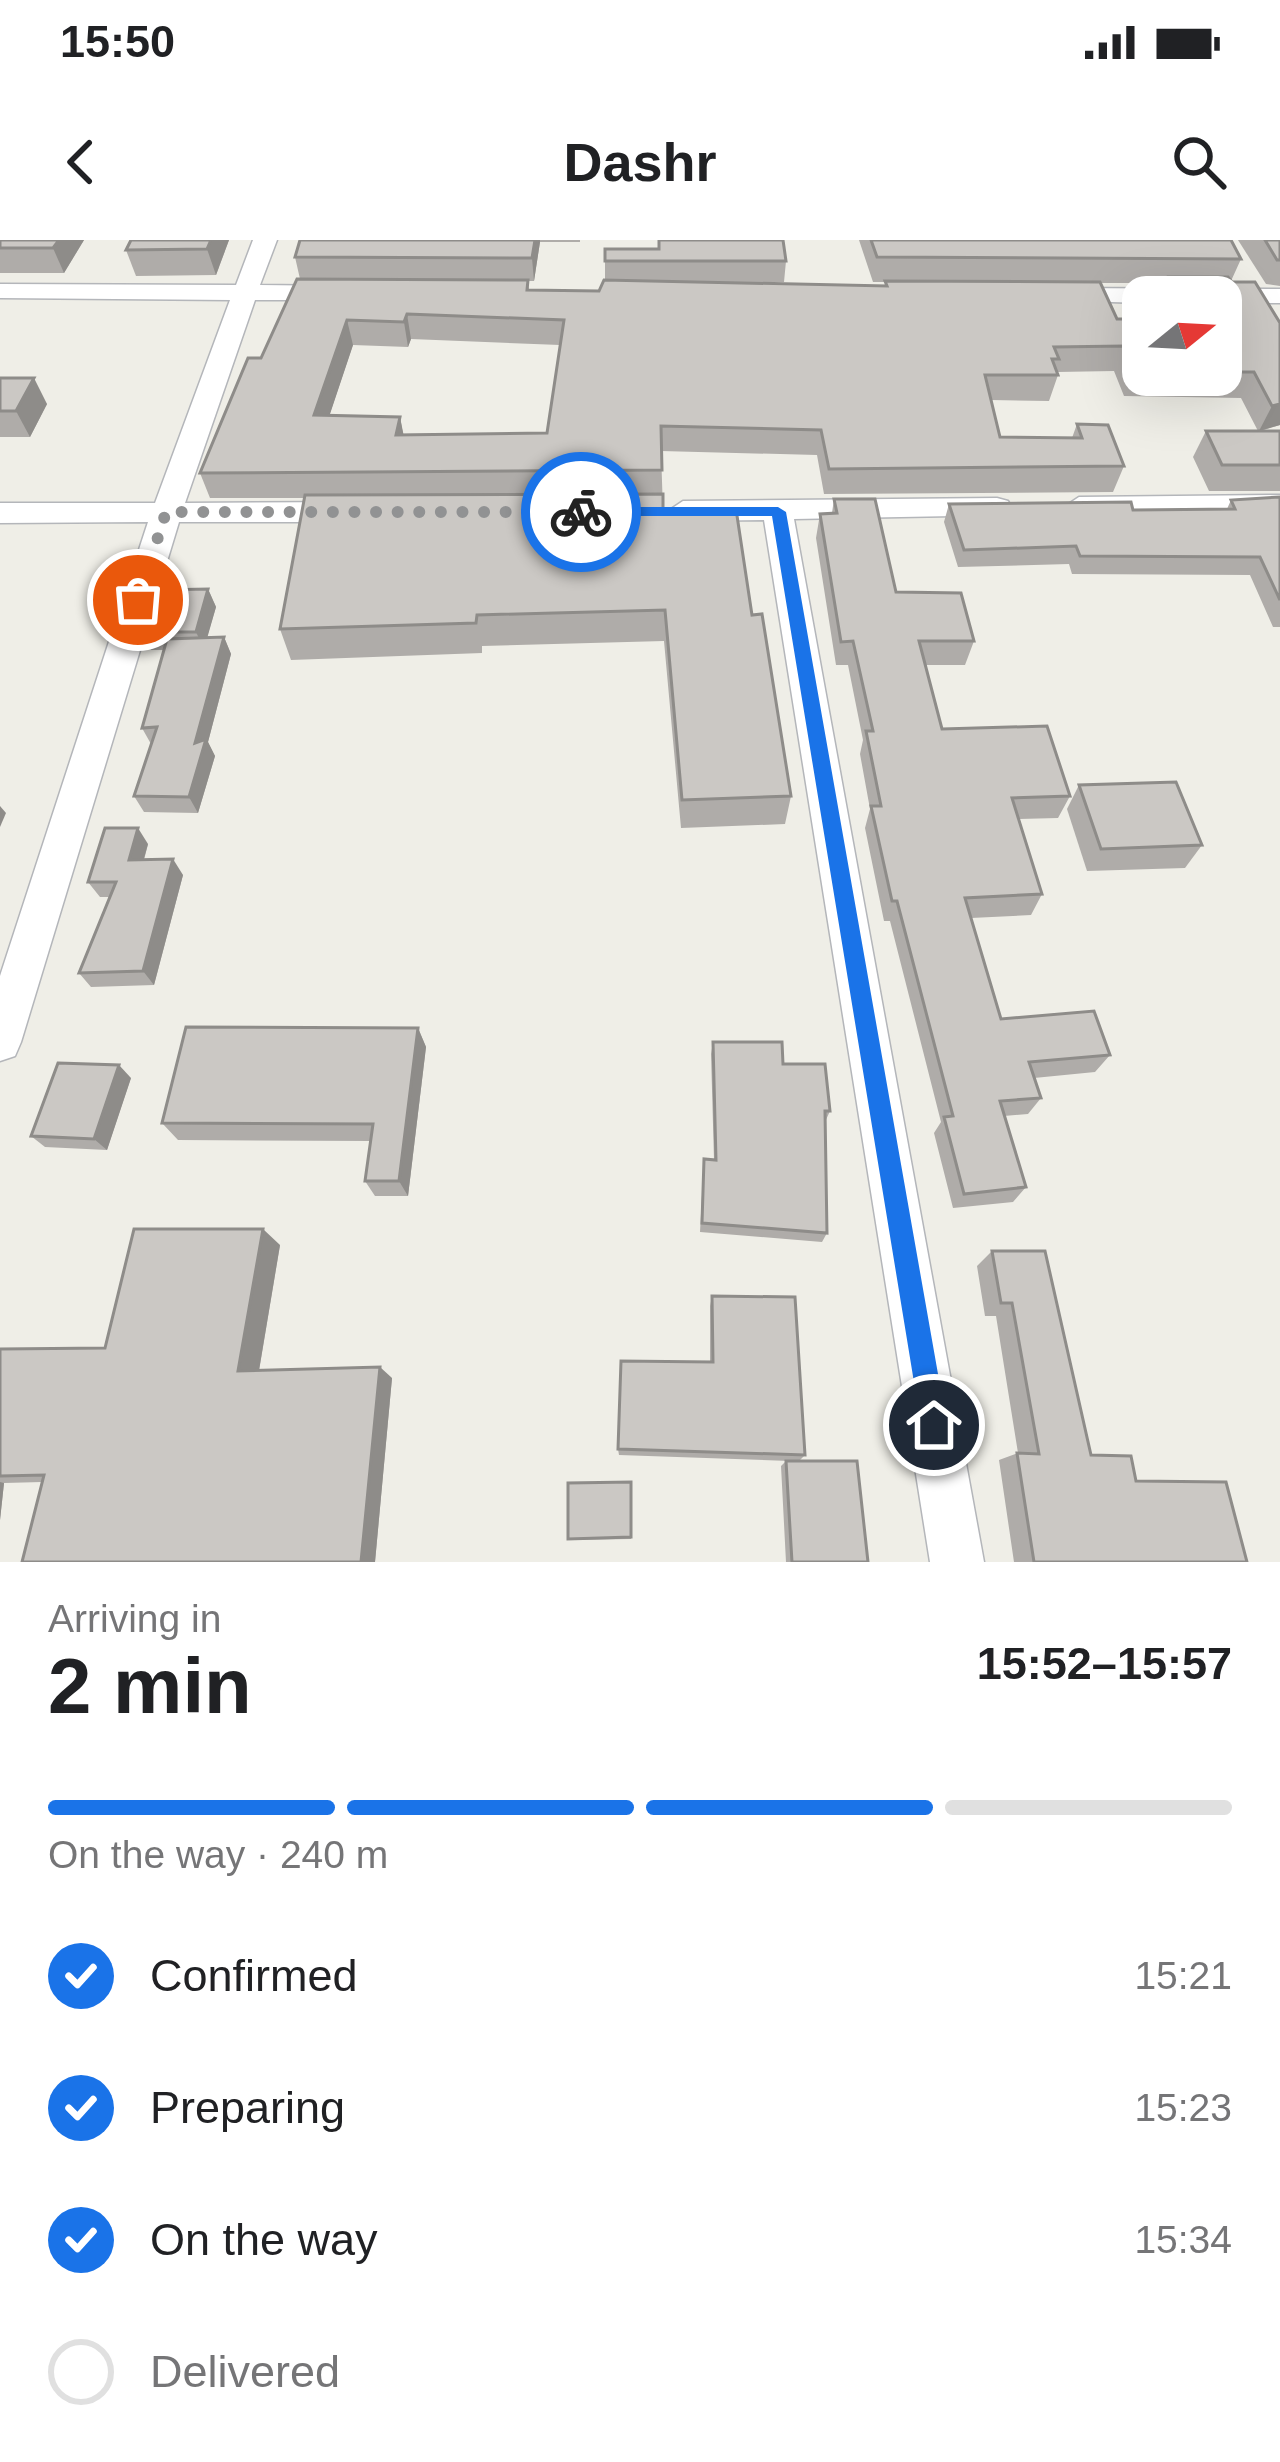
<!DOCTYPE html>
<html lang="en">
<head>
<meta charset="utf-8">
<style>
  :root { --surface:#fff; --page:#f2f2f2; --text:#202124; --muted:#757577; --line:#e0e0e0; --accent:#1a73e8 }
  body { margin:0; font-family:Helvetica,sans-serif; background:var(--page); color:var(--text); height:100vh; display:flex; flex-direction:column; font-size:45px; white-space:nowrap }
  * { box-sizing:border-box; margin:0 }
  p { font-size:39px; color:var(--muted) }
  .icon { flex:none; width:66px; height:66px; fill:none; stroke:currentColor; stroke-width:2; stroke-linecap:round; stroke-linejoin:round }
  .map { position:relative; height:1322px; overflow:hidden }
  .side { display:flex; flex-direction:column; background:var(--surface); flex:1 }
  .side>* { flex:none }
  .needle { width:78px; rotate:72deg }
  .controls { position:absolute; left:1122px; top:36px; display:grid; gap:24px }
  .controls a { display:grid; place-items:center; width:120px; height:120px; border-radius:24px; background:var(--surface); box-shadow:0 12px 48px #0002; font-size:60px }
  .pin { position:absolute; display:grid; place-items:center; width:102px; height:102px; color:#fff; margin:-51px; border:6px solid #fff; border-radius:50%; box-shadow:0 3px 12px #0007 }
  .courier { position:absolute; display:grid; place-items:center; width:120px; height:120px; margin:-60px; border:9px solid #1a73e8; border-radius:50%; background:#fff; color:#222; box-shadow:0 3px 15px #0007 }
  .overview em { font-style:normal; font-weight:800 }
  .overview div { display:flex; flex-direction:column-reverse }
  .overview { display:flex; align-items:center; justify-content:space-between; height:204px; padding:0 48px }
  h1 { font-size:78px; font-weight:800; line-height:90px }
  .bar { display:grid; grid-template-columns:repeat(4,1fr); gap:18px 12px; align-content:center; height:144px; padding:0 48px }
  .bar i { height:15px; border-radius:9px; background:var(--line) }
  .bar .current { background:var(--accent) }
  .bar p { grid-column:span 4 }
  ol { padding:0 48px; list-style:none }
  li { display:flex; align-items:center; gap:36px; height:132px }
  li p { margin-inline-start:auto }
  li .icon { padding:12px; border-radius:50%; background:var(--accent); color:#fff; stroke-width:4 }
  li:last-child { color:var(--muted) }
  li i { width:66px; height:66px; border:6px solid var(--line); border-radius:50% }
  .status { display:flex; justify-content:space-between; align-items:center; height:84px; padding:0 60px; background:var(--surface); direction:ltr }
  .status svg { height:33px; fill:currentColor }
  header { display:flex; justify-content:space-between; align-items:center; height:156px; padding:0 48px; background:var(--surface); font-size:54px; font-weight:800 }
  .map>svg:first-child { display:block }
</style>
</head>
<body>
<div class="status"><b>15:50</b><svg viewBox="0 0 49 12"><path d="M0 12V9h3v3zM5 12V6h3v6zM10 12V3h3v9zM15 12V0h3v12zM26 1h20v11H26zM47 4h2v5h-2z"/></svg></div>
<header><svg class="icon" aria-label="back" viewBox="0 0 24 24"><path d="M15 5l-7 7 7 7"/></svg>Dashr<svg class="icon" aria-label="search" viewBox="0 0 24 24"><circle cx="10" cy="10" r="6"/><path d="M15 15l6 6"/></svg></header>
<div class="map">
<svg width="1280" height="1322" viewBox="0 0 1280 1322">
  <rect width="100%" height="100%" fill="#efeee7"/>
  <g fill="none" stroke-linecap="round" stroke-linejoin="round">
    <g stroke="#b4b6ba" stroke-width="3">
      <g id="street">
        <polygon points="253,0 277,0 260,45 343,46 355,53 343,60 255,60 185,263 355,262 370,272 355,282 179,282 21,802 15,816 0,821 0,736 148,282 0,283 0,263 155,263 230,60 0,58 0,44 236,45"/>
        <polygon points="1055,48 1280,49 1280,63 1221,63 1221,57 1143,57 1143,63 1046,60 1043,55"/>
        <polygon points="1280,255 1280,273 1079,277 1064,267 1079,257"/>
        <polygon points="997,258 1008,261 1012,268 1008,275 794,279 984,1322 930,1322 764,280 683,281 668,271 683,261"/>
      </g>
    </g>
    <use href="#street" fill="#fff" fill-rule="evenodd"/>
  </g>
  <g fill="#afaca9" fill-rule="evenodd">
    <polygon points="0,0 84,0 64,33 0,33"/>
    <polygon points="131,0 229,0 216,35 136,36 126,10"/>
    <path d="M300,0h280v2h-40l-6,39h-6l1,9 70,1 6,-11v-19h181l-2,21h-90l191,4v-4h-12l-14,-42h372l10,19 -10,22 49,42v102l-20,6h20v60h-71l-16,-34 13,-26h52l-17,-33 -117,-2 -10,-25 -57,1 1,3 -9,26 -58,-1 9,37 72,1 5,-14 47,42 -11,26 -289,2 -7,-39 -156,-4 2,60 89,104 39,181 -6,28 -104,4 -17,-187 -182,5v7l-191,7 -11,-31 25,-131h-95l-10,-25 61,-115 39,-79 -5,-22zM1100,43h67l-6,14h60v78h-78v-56h-26zM411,99l149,6 -13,88 -144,1 -3,-17 -71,-1 24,-71 55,2z"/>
    <polygon points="1238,0 1280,0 1280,46 1266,44"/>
    <polygon points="0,138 47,164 30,197 0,197"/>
    <polygon points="1280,257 1280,387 1273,387 1250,335 1072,334 1069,324 958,327 944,282 949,264 1133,270 1227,269 1231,260"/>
    <polygon points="834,259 896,352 974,401 965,425 925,425 942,489 1070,556 1058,578 1019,579 1042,654 1031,675 971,678 1001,779 1110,815 1095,832 1034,838 1041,858 1028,874 1004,876 1026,947 1013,962 953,968 934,893 941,882 890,681 884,681 865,588 870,569 860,514 863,500 848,425 836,425 816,298 820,274 832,273"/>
    <polygon points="208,349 216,367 207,397 224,397 231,414 208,502 215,516 198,573 144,572 134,556 151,504 142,488 164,410 151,410 142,392"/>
    <polygon points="1079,545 1202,605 1185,628 1087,631 1067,569"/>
    <polygon points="148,604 144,620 183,635 154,745 91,747 79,733 109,657 100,657 88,642"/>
    <polygon points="418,788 426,807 408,956 375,956 365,941 371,901 178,900 162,883"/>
    <polygon points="713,802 783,824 830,871 825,882 827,993 822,1002 700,992 704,919 714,920 711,814"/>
    <polygon points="131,838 107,910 45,907 31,896"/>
    <polygon points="280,1005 259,1131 392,1138 375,1322 22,1322 42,1242 4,1243 0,1280 0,1109 105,1108"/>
    <polygon points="992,1011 1091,1215 1136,1241 1247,1322 1014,1322 999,1220 1018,1213 996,1076 985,1076 977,1026"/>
    <polygon points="712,1056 805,1215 799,1221 868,1322 786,1322 781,1226 786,1221 790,1221 619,1215 618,1209 710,1122 710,1066"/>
    <polygon points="631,1242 631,1299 570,1300 568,1299"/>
  </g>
  <g fill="#8e8c89">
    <polygon points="59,0 84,0 64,33 53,8"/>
    <polygon points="211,0 229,0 216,35 207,9"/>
    <polygon points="535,0 540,0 540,2 534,41 532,18"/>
    <polygon points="407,74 411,99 408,107 404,82"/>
    <polygon points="347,80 353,105 321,201 314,175"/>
    <polygon points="34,138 47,164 30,197 16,171"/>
    <polygon points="1280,164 1280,185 1259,191 1272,166"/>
    <polygon points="400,177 405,202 396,195"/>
    <polygon points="208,349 216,367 204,409 196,392"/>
    <polygon points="224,397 231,414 208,502 215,516 198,573 189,557 195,503"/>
    <polygon points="0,566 6,573 0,587"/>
    <polygon points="138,588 148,604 139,636 129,620"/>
    <polygon points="173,619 183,635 154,745 143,731"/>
    <polygon points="418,788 426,807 408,956 399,941"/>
    <polygon points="119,825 131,838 107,910 94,899"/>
    <polygon points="263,989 280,1005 257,1142 238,1131"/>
    <polygon points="380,1127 392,1138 375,1322 361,1322"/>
    <polygon points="0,1242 4,1243 0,1280"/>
  </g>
  <g fill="#cbc8c4" stroke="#8e8c89" stroke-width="3" fill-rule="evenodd">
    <polygon points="0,0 59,0 53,8 0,8"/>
    <polygon points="131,0 211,0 207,9 126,10"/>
    <polygon points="300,0 535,0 532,18 295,17"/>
    <polygon points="659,0 783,0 786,21 605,21 605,9 659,9"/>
    <polygon points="871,0 1231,0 1241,19 877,17"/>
    <polygon points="1265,0 1280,0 1280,20 1277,20"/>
    <polygon points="1169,37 1228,37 1232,42 1255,42 1280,83 1280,164 1272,166 1254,132 1221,132 1221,57 1179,57"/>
    <path d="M297,39l231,1 -1,10 72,1 5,-11 283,6 -2,-5 215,1 17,37h26v52l-9,-1 -10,-24 -70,1 5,12h-7l6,16h-73l15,62 82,1 -5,-14 31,1 16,41 -295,3 -8,-39 -160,-4 1,44 -462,3 48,-115h13zM407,74l157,6 -17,113 -151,2 4,-18 -86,-2 33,-95 57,2z"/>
    <polygon points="0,138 34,138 16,171 0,171"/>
    <polygon points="1206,191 1280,191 1280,225 1222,225"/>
    <polygon points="663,254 663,271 736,269 752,375 762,374 791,556 682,560 665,370 477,375 476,383 280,389 305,255"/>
    <polygon points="1280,257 1280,360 1260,317 1080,316 1076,306 964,310 949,264 1131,262 1133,270 1235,269 1231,260"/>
    <polygon points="834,259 875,259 896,352 961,353 974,401 919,401 942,489 1047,486 1070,556 1012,558 1042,654 965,658 1001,779 1094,771 1110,815 1029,822 1041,858 1000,861 1026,947 964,954 944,877 953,876 897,661 892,661 871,566 881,566 866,491 873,491 853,401 841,402 820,274 837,273"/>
    <polygon points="208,349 196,392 142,392 156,350"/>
    <polygon points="224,397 195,503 206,499 189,557 134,556 157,487 142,488 167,399"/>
    <polygon points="1176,542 1202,605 1101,609 1079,545"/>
    <polygon points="105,588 138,588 129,620 173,619 143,731 79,733 116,642 88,642"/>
    <polygon points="186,787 418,788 399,941 365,941 373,884 162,883"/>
    <polygon points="713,802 782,802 783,824 825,824 830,871 825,871 827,993 702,983 704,919 716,920"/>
    <polygon points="58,823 119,825 94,899 31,896"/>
    <polygon points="134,989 263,989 238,1131 380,1127 361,1322 22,1322 44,1235 0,1236 0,1109 105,1108"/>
    <polygon points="992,1011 1045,1011 1091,1215 1131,1216 1136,1241 1226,1242 1247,1322 1034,1322 1017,1213 1039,1214 1012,1063 1001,1063"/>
    <polygon points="712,1056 795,1057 805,1215 618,1209 621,1121 713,1122"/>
    <polygon points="786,1221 857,1221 868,1322 792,1322"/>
    <polygon points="631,1242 631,1297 568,1299 568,1243"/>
  </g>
  <polygon fill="#1a73e8" points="778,267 786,272 947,1185 943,1194 934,1198 925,1194 921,1185 772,276 581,276 573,272 581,267"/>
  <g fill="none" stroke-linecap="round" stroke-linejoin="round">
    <polyline stroke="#919293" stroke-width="12" stroke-dasharray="0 21.6" points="138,360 166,272 581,272"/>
  </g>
</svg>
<div class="controls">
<a><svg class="needle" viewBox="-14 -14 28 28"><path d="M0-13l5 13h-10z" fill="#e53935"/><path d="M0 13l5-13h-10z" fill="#757577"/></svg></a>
</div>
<div class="pin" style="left:138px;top:360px;background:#ea580c"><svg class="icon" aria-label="bag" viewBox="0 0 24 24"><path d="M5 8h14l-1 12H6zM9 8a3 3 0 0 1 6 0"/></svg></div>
<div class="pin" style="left:934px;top:1185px;background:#1f2937"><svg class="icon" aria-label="home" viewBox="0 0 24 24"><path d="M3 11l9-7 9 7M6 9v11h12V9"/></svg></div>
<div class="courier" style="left:581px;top:272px"><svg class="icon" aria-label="bike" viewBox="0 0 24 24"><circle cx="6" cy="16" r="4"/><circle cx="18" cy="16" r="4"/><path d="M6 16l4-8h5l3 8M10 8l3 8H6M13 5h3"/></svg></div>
</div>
<section class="side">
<div class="overview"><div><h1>2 min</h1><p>Arriving in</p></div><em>15:52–15:57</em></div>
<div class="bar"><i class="current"></i><i class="current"></i><i class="current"></i><i></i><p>On the way · 240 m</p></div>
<ol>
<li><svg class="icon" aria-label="check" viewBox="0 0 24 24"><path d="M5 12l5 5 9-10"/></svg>Confirmed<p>15:21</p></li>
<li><svg class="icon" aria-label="check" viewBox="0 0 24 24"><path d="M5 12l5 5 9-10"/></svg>Preparing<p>15:23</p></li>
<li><svg class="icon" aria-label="check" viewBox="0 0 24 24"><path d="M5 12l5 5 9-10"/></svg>On the way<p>15:34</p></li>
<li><i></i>Delivered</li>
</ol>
</section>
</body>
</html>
